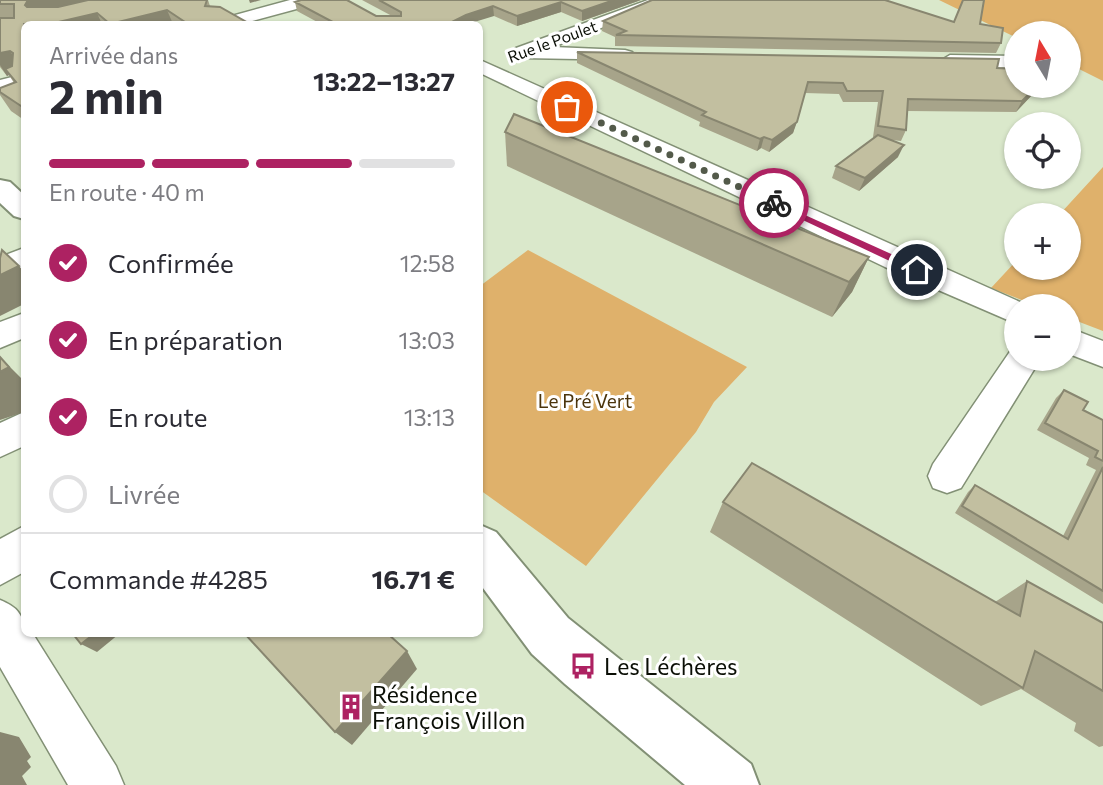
<!DOCTYPE html>
<html lang="fr">
<head>
<meta charset="utf-8">
<style>
  :root { --surface:#fff; --page:#f2f2f3; --text:#2b2b33; --muted:#7c7c81; --line:#e1e1e2; --accent:#ad2262 }
  body { margin:0; font-family:Commissioner,sans-serif; background:var(--page); color:var(--text); height:100vh; display:flex; flex-direction:column; font-size:26px; white-space:nowrap }
  * { box-sizing:border-box; margin:0 }
  p { font-size:23px; color:var(--muted) }
  .icon { flex:none; width:38px; height:38px; fill:none; stroke:currentColor; stroke-width:2; stroke-linecap:round; stroke-linejoin:round }
  .map { position:relative; flex:1; overflow:hidden }
  .side { position:absolute; left:21px; top:21px; width:462px; height:616px; display:flex; flex-direction:column; background:var(--surface); border-radius:10px; box-shadow:0 2px 5px #0004 }
  .side>* { flex:none }
  .needle { width:46px; rotate:350deg }
  .tools { position:absolute; left:1004px; top:21px; display:grid; gap:14px }
  .tools a { display:grid; place-items:center; width:77px; height:77px; border-radius:50%; background:var(--surface); box-shadow:0 2px 5px #0004; font-size:35px }
  .pin { position:absolute; display:grid; place-items:center; width:60px; height:60px; color:#fff; margin:-30px; border:4px solid #fff; border-radius:50%; box-shadow:0 2px 7px #0007 }
  .courier { position:absolute; display:grid; place-items:center; width:70px; height:70px; margin:-35px; border:5px solid #ad2262; border-radius:50%; background:#fff; color:#222; box-shadow:0 2px 9px #0007 }
  .headline em { font-style:normal; font-weight:700 }
  .headline div { display:flex; flex-direction:column-reverse }
  .headline { display:flex; align-items:center; justify-content:space-between; height:119px; padding:0 28px }
  h1 { font-size:46px; font-weight:700; line-height:52px }
  .bar { display:grid; grid-template-columns:repeat(4,1fr); gap:10px 7px; align-content:center; height:84px; padding:0 28px }
  .bar i { height:9px; border-radius:5px; background:var(--line) }
  .bar .selected { background:var(--accent) }
  .bar p { grid-column:span 4 }
  .line { display:flex; align-items:center; gap:18px; padding:0 28px; border-top:2px solid var(--line) }
  .line div { flex:1 }
  ol { padding:0 28px; list-style:none }
  li { display:flex; align-items:center; gap:21px; height:77px }
  li p { margin-inline-start:auto }
  li .icon { padding:7px; border-radius:50%; background:var(--accent); color:#fff; stroke-width:4 }
  li:last-child { color:var(--muted) }
  li i { width:38px; height:38px; border:4px solid var(--line); border-radius:50% }
  .map>svg:first-child { display:block }
</style>
</head>
<body>
<div class="map">
<svg width="1103" height="785" viewBox="0 0 1103 785">
  <rect width="100%" height="100%" fill="#dae8cb"/>
  <g fill="#dfb16b">
    <polygon points="939,0 1103,0 1103,81 1069,64 1069,33 1017,33 1017,38"/>
    <polygon points="1103,167 1103,331 1069,318 1069,306 1037,306 991,288 1017,260 1017,268 1069,268 1069,215 1059,215"/>
    <polygon points="528,250 747,367 714,402 696,432 586,566 480,490 480,286"/>
  </g>
  <g fill="none" stroke-linecap="round" stroke-linejoin="round">
    <g stroke="#829075" stroke-width="3">
      <g id="street">
        <polygon points="290,0 317,0 315,4 241,24 214,24 217,20"/>
        <polygon points="648,0 672,0 553,47 625,50 632,52 635,56 632,60 523,58 513,52 516,48"/>
        <polygon points="950,55 1017,56 1017,68 943,65 940,61"/>
        <polygon points="480,60 1029,306 1017,306 1017,324 885,267 480,73"/>
        <polygon points="24,74 24,86 0,93 0,80"/>
        <polygon points="24,248 24,268 0,279 0,257"/>
        <polygon points="24,313 24,338 0,348 0,322"/>
        <polygon points="1069,328 1103,341 1103,367 1069,354"/>
        <polygon points="1017,348 1017,359 1040,359 1035,368 961,488 947,493 933,488 928,476 933,464 1011,350"/>
        <polygon points="24,412 24,446 0,457 0,423"/>
        <polygon points="24,526 24,572 0,585 0,539"/>
        <path d="M0,600c17,7 24,14 24,34h9l83,132 8,19h-56l-68,-118z"/>
      </g>
    </g>
    <g stroke="#829075" stroke-width="4">
      <g id="secondary">
        <polygon points="0,180 10,182 24,195 24,219 14,216 0,203"/>
        <polygon points="480,525 496,532 568,618 751,764 759,785 685,785 565,684 532,654 480,584"/>
      </g>
    </g>
    <use href="#street" fill="#fff" fill-rule="evenodd"/>
    <use href="#secondary" fill="#fff" fill-rule="evenodd"/>
  </g>
  <g fill="#a7a48a">
    <polygon points="0,0 208,0 210,6 250,24 24,24 24,120 11,111 0,95 0,88 14,83 9,75 7,76 0,67"/>
    <polygon points="362,0 641,0 582,21 561,12 517,26 494,16 321,24 297,11 295,2 376,16 392,16"/>
    <polygon points="603,21 953,22 980,24 1001,43 996,53 615,46 615,37 602,31"/>
    <polygon points="577,52 997,68 1032,95 1016,112 907,111 906,130 901,141 892,140 898,157 859,191 832,178 836,166 874,138 873,137 878,102 843,102 839,94 805,93 793,133 769,152 761,148 757,151 699,126 700,122 577,63"/>
    <polygon points="505,132 869,257 852,292 832,317 507,166"/>
    <polygon points="1064,390 1083,410 1103,420 1103,604 955,513 968,492 975,485 1063,536 1096,470 1086,465 1089,458 1037,430 1056,398"/>
    <polygon points="723,502 995,602 1027,581 1103,623 1103,746 1099,747 1074,731 1076,723 1021,689 981,706 710,532"/>
  </g>
  <g fill="#888670">
    <polygon points="28,0 114,0 36,24 25,5"/>
    <polygon points="249,0 261,0 250,3"/>
    <polygon points="614,0 641,0 582,21 582,11"/>
    <polygon points="561,2 561,12 517,26 517,16"/>
    <polygon points="493,6 494,16 468,24 448,24 466,15"/>
    <polygon points="167,10 173,24 110,24"/>
    <polygon points="97,13 102,24 50,24"/>
    <polygon points="10,51 23,71 5,69 9,75 7,76 0,65 0,53"/>
    <polygon points="1038,86 1032,95 1016,112 1022,101"/>
    <polygon points="797,122 793,133 769,152 772,140"/>
    <polygon points="764,137 761,148 757,151 760,139"/>
    <polygon points="904,145 898,157 859,191 865,178"/>
    <polygon points="869,257 852,292 832,317 849,282"/>
    <polygon points="19,266 24,272 24,304 0,316 0,275"/>
    <polygon points="0,357 24,381 24,412 0,420"/>
    <polygon points="94,634 119,634 97,652 81,644"/>
    <polygon points="407,651 417,669 352,745 335,732"/>
    <polygon points="0,732 19,737 31,757 27,761 31,767 22,776 27,785 0,785"/>
  </g>
  <g fill="#c2bfa0" stroke="#888670" stroke-width="2">
    <polygon points="0,0 28,0 25,5 27,7 58,7 88,0 207,0 205,6 220,7 250,24 188,24 167,10 110,24 97,13 50,24 24,24 24,108 0,92 0,88 16,82 5,69 12,66 13,53 10,51 0,53 0,18 14,18 14,4 0,4"/>
    <polygon points="301,0 347,0 376,16 401,16 401,12 379,0 614,0 582,11 561,2 517,16 493,6 466,15 448,24 321,24 331,21 295,2"/>
    <polygon points="652,0 885,0 954,22 963,0 984,0 980,24 1003,28 1001,43 616,35 626,31 603,21"/>
    <polygon points="577,52 999,59 997,68 1017,69 1017,86 1037,86 1022,101 908,99 906,130 878,126 883,91 847,91 843,83 808,82 797,122 772,140 764,137 760,139 702,115 706,112"/>
    <polygon points="514,114 869,257 849,282 505,132"/>
    <polygon points="878,135 904,145 865,178 836,166"/>
    <polygon points="2,250 19,266 0,275 0,258"/>
    <polygon points="0,357 9,367 0,372"/>
    <polygon points="1064,390 1088,402 1083,410 1103,420 1103,461 1095,457 1098,451 1045,423"/>
    <polygon points="752,463 1020,616 1027,581 1103,623 1103,691 1035,651 1023,688 723,502"/>
    <polygon points="1103,467 1103,591 962,506 975,485 1068,539"/>
    <polygon points="73,634 94,634 81,644"/>
    <polygon points="245,634 388,634 407,651 335,732"/>
  </g>
  <polygon fill="#ad2262" points="774,201 920,267 922,270 913,272 771,205"/>
  <g fill="none" stroke-linecap="round" stroke-linejoin="round">
    <polyline stroke="#535a4a" stroke-width="7" stroke-dasharray="0 12.6" points="567,107 774,203"/>
  </g>
  <defs>
    <g id="bus-bare" transform="scale(2.1)"><path d="M-5-6H5V4H4V6H2V4H-2V6H-4V4H-5ZM-3.5-4V0h7V-4ZM-3.5 1.2v1.5H-2V1.2ZM2 1.2v1.5H3.5V1.2Z" fill="#ad2262" stroke="#fff" stroke-width="2.5" paint-order="stroke"/></g>
    <g id="building-bare" transform="scale(2.1)"><path d="M-4-6H4V6H1V3H-1V6H-4ZM-2.5-4.3h1.7v1.8h-1.7ZM.8-4.3h1.7v1.8H.8ZM-2.5-1h1.7V.8h-1.7ZM.8-1h1.7V.8H.8Z" fill="#ad2262" stroke="#fff" stroke-width="2.5" paint-order="stroke"/></g>
  </defs>
  <g fill-rule="evenodd">
    <use href="#bus-bare" x="583" y="666"/>
    <use href="#building-bare" x="351" y="707"/>
  </g>
  <g text-anchor="middle" dominant-baseline="central" stroke-width="6" stroke-linejoin="round" paint-order="stroke">
    <g font-size="16" fill="#0a0e05" stroke="#fff">
      <text transform="translate(552 41) rotate(-20)">Rue le Poulet</text>
    </g>
    <g font-size="19" fill="#4b340c" stroke="#fff">
      <text x="585" y="400">Le Pré Vert</text>
    </g>
    <g font-size="23" fill="#0a0e05" stroke="#fff" text-anchor="start">
      <text x="604" y="666">Les Léchères</text>
      <text x="372" y="694">Résidence<tspan x="372" dy="26">François Villon</tspan></text>
    </g>
  </g>
</svg>
<div class="tools">
<a><svg class="needle" viewBox="-14 -14 28 28"><path d="M0-13l5 13h-10z" fill="#e53935"/><path d="M0 13l5-13h-10z" fill="#7c7c81"/></svg></a>
<a><svg class="icon" aria-label="locate" viewBox="0 0 24 24"><circle cx="12" cy="12" r="6"/><path d="M12 2v4M12 18v4M2 12h4M18 12h4"/></svg></a>
<a>+</a>
<a>−</a>
</div>
<div class="pin" style="left:567px;top:107px;background:#ea580c"><svg class="icon" aria-label="bag" viewBox="0 0 24 24"><path d="M5 8h14l-1 12H6zM9 8a3 3 0 0 1 6 0"/></svg></div>
<div class="pin" style="left:917px;top:270px;background:#1f2937"><svg class="icon" aria-label="home" viewBox="0 0 24 24"><path d="M3 11l9-7 9 7M6 9v11h12V9"/></svg></div>
<div class="courier" style="left:774px;top:203px"><svg class="icon" aria-label="bike" viewBox="0 0 24 24"><circle cx="6" cy="16" r="4"/><circle cx="18" cy="16" r="4"/><path d="M6 16l4-8h5l3 8M10 8l3 8H6M13 5h3"/></svg></div>
<section class="side">
<div class="headline"><div><h1>2 min</h1><p>Arrivée dans</p></div><em>13:22–13:27</em></div>
<div class="bar"><i class="selected"></i><i class="selected"></i><i class="selected"></i><i></i><p>En route · 40 m</p></div>
<ol>
<li><svg class="icon" aria-label="check" viewBox="0 0 24 24"><path d="M5 12l5 5 9-10"/></svg>Confirmée<p>12:58</p></li>
<li><svg class="icon" aria-label="check" viewBox="0 0 24 24"><path d="M5 12l5 5 9-10"/></svg>En préparation<p>13:03</p></li>
<li><svg class="icon" aria-label="check" viewBox="0 0 24 24"><path d="M5 12l5 5 9-10"/></svg>En route<p>13:13</p></li>
<li><i></i>Livrée</li>
</ol>
<div class="line" style="height:91px"><div>Commande #4285</div><b>16.71 €</b></div>
</section>
</div>
</body>
</html>
